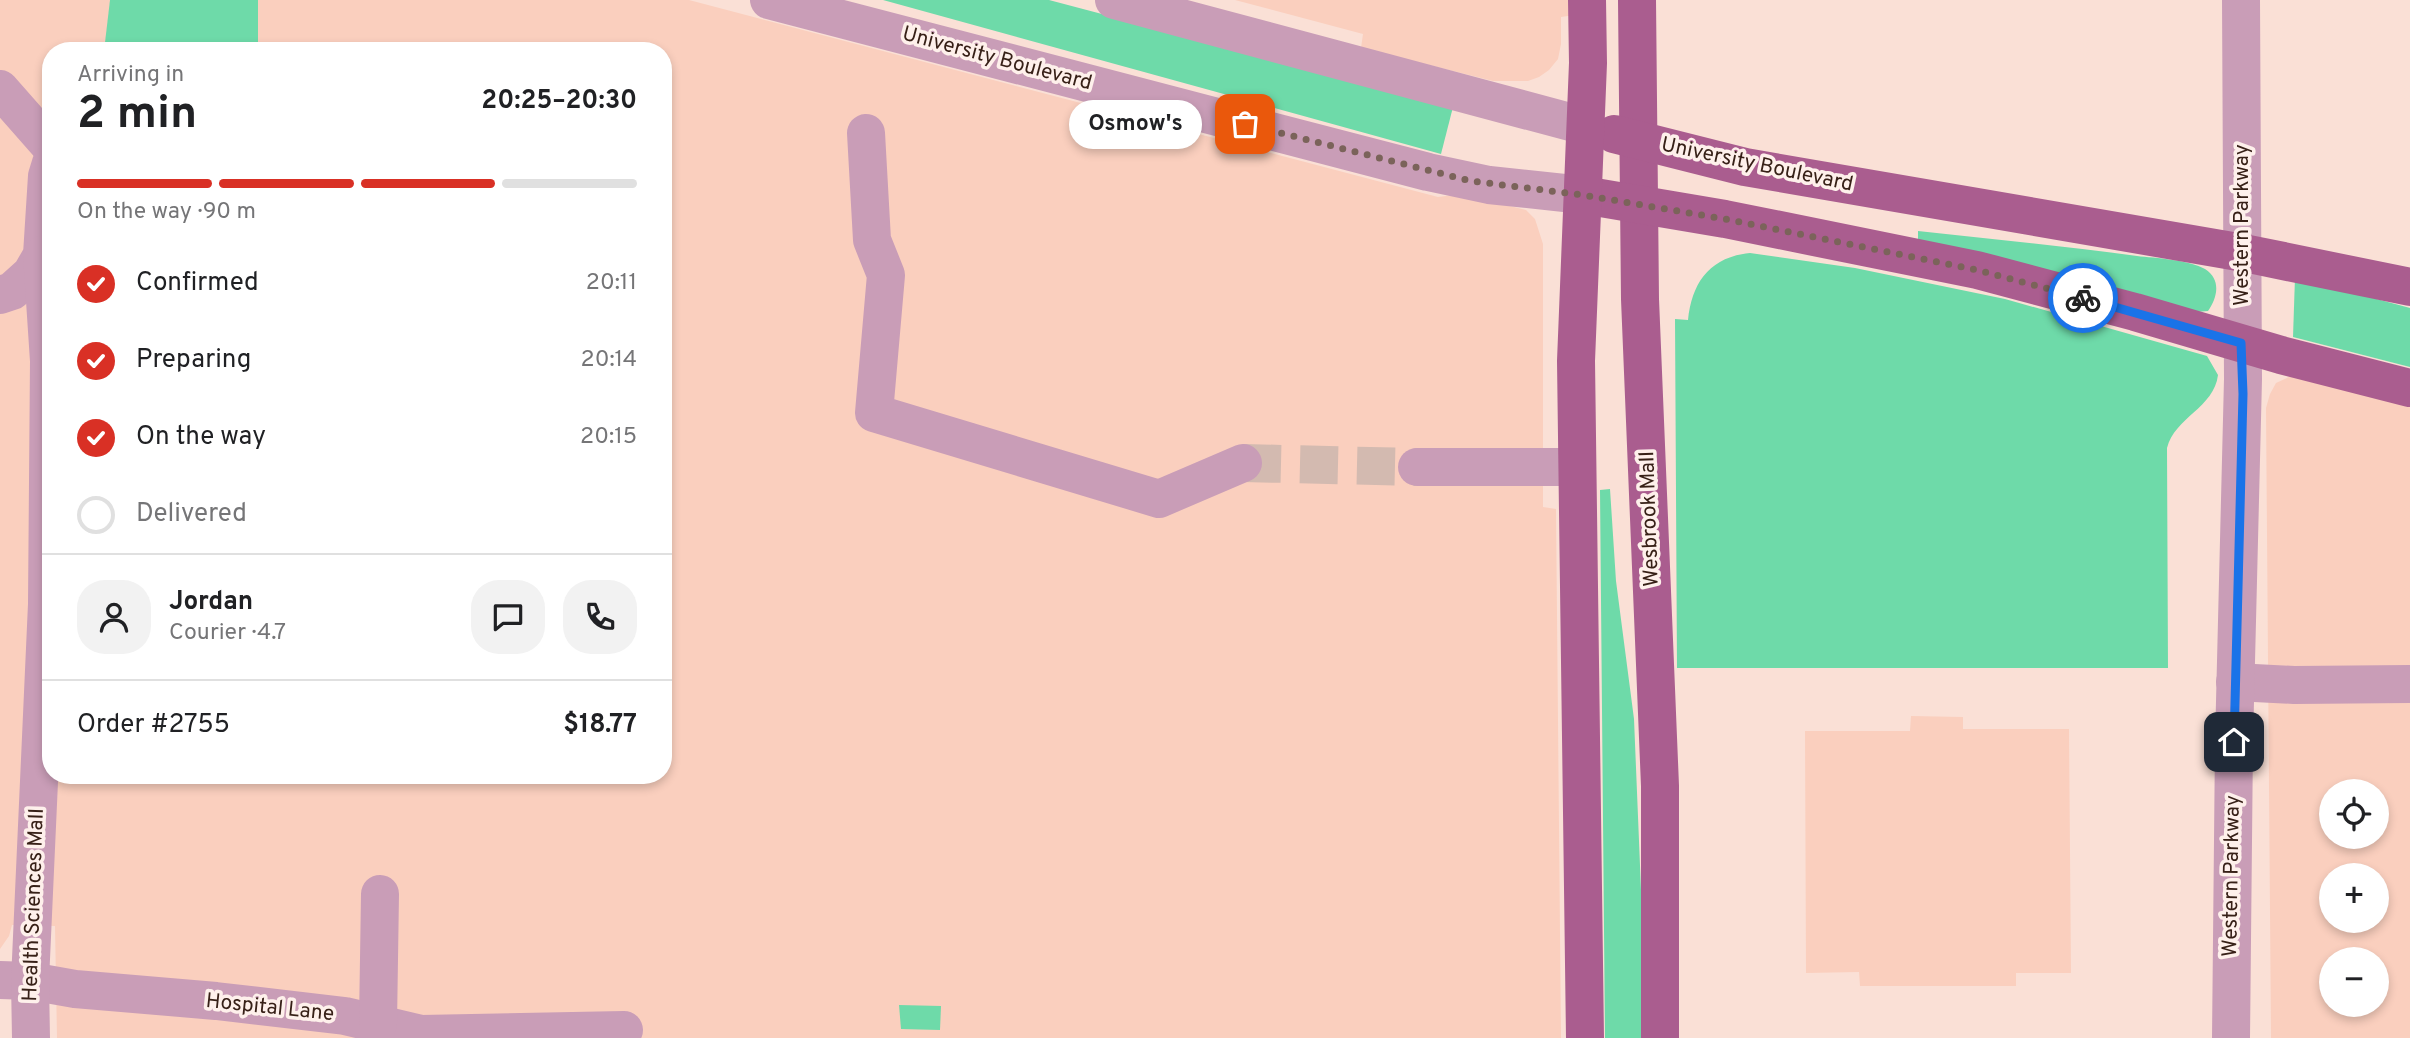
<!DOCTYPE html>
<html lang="en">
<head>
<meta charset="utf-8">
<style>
  :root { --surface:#fff; --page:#f2f2f2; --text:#202124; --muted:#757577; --line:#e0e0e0; --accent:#d93025 }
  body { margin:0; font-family:Overpass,sans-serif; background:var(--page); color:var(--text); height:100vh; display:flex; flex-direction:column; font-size:26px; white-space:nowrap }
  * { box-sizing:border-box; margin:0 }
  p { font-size:23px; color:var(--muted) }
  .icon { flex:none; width:38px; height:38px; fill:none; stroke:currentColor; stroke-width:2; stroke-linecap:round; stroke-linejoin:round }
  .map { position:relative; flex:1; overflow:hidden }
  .drawer { position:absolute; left:42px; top:42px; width:630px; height:742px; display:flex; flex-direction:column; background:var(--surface); border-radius:28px; box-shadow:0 4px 10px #0003 }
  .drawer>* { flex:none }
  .fabs { position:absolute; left:2319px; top:779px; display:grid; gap:14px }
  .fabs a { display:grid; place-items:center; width:70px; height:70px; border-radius:50%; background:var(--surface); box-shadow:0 4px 10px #0003; font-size:35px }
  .pin { position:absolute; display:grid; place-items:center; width:60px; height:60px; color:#fff; margin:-30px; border-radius:14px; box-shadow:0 4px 10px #0006 }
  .courier { position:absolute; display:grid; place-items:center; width:70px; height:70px; margin:-35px; border:5px solid #1a73e8; border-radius:50%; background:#fff; color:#222; box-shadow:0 2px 9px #0007 }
  .bubble { position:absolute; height:49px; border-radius:24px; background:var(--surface); box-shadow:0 4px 10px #0003; font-size:23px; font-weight:700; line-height:49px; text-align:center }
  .summary em { font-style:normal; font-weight:700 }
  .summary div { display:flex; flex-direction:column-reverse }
  .summary { display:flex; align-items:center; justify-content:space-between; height:119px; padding:0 35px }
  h1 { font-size:46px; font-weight:700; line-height:52px }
  .bar { display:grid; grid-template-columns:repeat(4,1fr); gap:10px 7px; align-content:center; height:84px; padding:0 35px }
  .bar i { height:9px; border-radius:5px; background:var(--line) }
  .bar .active { background:var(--accent) }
  .bar p { grid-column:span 4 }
  .line { display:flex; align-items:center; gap:18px; padding:0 35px; border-top:2px solid var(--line) }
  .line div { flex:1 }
  .round { display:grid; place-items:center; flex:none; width:74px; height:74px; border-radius:28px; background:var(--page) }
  ol { padding:0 35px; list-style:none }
  li { display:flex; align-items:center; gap:21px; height:77px }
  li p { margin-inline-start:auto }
  li .icon { padding:7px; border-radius:50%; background:var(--accent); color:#fff; stroke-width:4 }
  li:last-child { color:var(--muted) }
  li i { width:38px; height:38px; border:4px solid var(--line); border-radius:50% }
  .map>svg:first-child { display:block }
</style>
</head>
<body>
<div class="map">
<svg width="2410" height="1038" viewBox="0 0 2410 1038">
  <rect width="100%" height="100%" fill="#fae0d6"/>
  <g fill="#facfbe" fill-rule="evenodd">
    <path d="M0,0h689l749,197 24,-3 64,16 9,9 8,25v263l13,2 5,529h-1504l-2,-112 -43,-1 -3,11 -9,13zM51,51h612v724h-612z"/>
    <polygon points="1235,0 1575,0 1575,15 1561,17 1561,44 1558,59 1549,70 1539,77 1528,81 1493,81 1361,48 1363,34"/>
    <path d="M2291,376l119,29v633h-139l-5,-630 4,-14 6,-11zM2331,791h45v45h-45zM2331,875h45v45h-45zM2331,959h45v45h-45z"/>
    <polygon points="1911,716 1963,717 1963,729 2069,729 2071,973 2016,973 2016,986 1860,986 1859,972 1806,973 1805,731 1910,731"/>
  </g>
  <g fill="#6edaa9">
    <polygon points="110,0 258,0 258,51 104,51"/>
    <polygon points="883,0 1049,0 1453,107 1441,154"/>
    <path d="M1918,231c73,8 146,15 219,25 18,2 53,4 68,13 17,11 12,29 3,42l-12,1 -278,-71z"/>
    <path d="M1750,253l105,15 150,31 202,57 11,19c-4,33 -43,42 -51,73l1,220h-491l-2,-349 13,1c4,-38 22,-63 62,-67z"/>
    <polygon points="2295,277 2410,308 2410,367 2293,337"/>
    <polygon points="1610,489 1616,581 1634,719 1644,963 1643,1038 1605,1038 1600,490"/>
    <polygon points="899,1005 941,1006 940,1030 901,1029"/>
  </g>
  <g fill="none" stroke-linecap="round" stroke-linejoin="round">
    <polyline stroke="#d3bab0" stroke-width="38" stroke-dasharray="38 19" stroke-linecap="butt" points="1243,463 1417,467"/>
    <g stroke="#c99db7" stroke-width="38">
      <polyline points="769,0 1428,172 1489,185 1583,195"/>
      <polyline points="1114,0 1585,126"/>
      <polyline points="0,89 51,147"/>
      <polyline points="866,133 872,240 886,275 874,413 1159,499 1243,463"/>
      <polyline points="0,295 12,291 31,274 42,255 47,176 51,163"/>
      <polyline points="1417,467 1576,467"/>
      <polyline points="2235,682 2294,685 2410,684"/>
      <polyline points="0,980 30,981 75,989 216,1001 345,1016 421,1034 624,1030"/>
      <polyline points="378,1024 380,894"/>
      <polyline points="31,1038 30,981 47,604 49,361 42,255"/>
      <polyline points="2231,1038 2234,742 2243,379 2241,0"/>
    </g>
    <g stroke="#aa5d8f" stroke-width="38">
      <polyline points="1637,0 1640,299 1660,786 1660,1038"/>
      <polyline points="1614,134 1745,167 2244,253 2410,287"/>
      <polyline points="1583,195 1725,219 1977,270 2135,312 2281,355 2410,388"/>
      <polyline points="1585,1038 1576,361 1588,63 1587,0"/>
    </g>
  </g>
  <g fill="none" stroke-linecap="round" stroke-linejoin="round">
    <polyline stroke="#7b635a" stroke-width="7" stroke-dasharray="0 12.6" points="1245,124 1471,181 1583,195 1725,219 1977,270 2083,298"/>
    <polyline stroke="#1a73e8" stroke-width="9" points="2083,298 2241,343 2243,394 2234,742"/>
  </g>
  <g text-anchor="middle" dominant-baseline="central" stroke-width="7" stroke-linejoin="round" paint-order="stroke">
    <g font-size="21" fill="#372017" stroke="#fef0eb">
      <text transform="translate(997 59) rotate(15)">University Boulevard</text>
      <text transform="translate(1757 165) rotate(12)">University Boulevard</text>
      <text transform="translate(2242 225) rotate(-90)">Western Parkway</text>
      <text transform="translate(1650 519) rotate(-92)">Wesbrook Mall</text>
      <text transform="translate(2232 876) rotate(-89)">Western Parkway</text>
      <text transform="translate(34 905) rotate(-88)">Health Sciences Mall</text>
      <text transform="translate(270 1008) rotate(6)">Hospital Lane</text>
    </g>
  </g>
</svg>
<div class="fabs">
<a><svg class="icon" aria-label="locate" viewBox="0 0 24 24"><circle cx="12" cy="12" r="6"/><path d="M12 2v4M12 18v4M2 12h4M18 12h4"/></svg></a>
<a>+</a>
<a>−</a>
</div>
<div class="pin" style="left:1245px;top:124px;background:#ea580c"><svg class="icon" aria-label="bag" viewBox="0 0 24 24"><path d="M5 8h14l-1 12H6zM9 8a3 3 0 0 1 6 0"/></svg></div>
<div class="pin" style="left:2234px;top:742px;background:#1f2937"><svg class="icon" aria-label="home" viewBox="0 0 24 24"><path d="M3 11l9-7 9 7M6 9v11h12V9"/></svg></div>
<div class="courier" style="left:2083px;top:298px"><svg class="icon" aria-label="bike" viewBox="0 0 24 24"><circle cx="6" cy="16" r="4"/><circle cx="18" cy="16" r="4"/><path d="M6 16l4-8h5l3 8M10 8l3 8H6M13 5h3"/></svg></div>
<div class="bubble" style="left:1069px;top:100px;width:133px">Osmow's</div>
<section class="drawer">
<div class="summary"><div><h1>2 min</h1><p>Arriving in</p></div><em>20:25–20:30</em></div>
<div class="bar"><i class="active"></i><i class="active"></i><i class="active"></i><i></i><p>On the way · 90 m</p></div>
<ol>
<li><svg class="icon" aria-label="check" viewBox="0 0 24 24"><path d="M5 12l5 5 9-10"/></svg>Confirmed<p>20:11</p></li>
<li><svg class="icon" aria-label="check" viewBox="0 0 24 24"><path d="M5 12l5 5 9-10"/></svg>Preparing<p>20:14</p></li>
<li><svg class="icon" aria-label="check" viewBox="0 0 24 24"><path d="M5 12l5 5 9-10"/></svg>On the way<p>20:15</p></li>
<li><i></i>Delivered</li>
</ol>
<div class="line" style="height:126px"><a class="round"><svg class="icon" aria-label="person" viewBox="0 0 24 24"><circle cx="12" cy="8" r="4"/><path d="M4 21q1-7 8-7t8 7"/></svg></a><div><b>Jordan</b><p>Courier · 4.7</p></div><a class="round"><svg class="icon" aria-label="chat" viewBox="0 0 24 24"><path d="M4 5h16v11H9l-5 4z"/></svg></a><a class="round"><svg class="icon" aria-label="phone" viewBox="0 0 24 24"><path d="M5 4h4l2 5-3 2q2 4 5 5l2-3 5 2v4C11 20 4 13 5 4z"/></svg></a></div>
<div class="line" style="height:91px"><div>Order #2755</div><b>$18.77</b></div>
</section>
</div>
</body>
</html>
